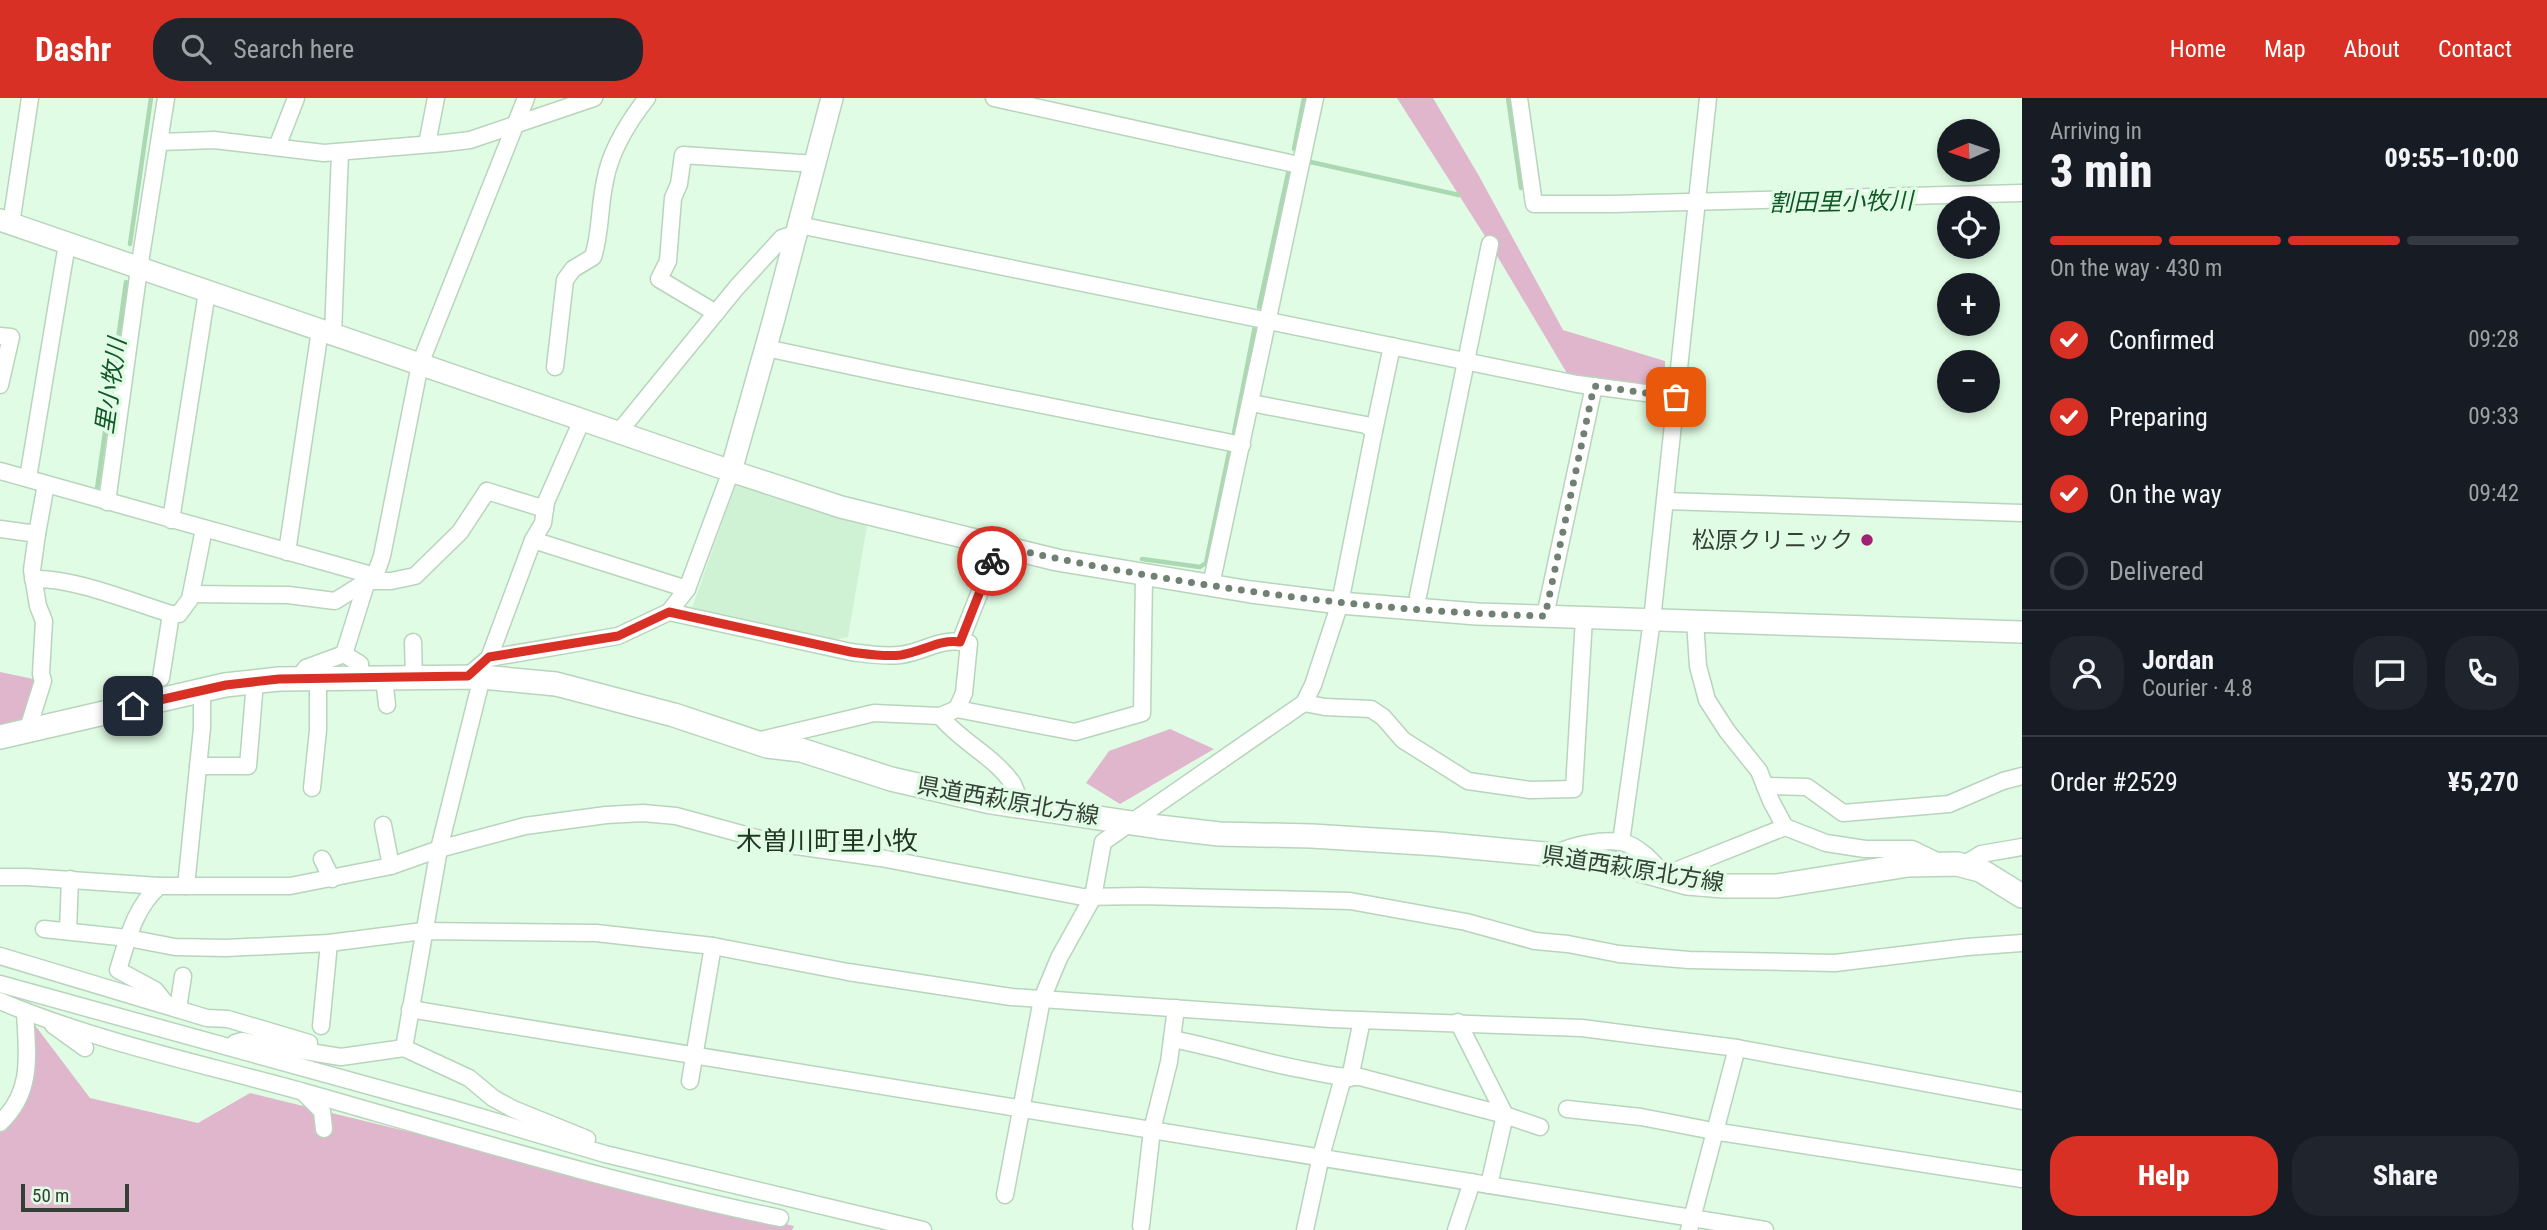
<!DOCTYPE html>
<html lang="en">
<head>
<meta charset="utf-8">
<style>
  :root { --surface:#171b24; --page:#20242c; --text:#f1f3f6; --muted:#9ea1a6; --line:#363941; --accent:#d93025 }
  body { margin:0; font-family:"Roboto Condensed","Noto Sans JP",sans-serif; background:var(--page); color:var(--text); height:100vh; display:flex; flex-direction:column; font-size:26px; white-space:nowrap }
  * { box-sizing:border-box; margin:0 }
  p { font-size:23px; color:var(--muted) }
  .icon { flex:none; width:38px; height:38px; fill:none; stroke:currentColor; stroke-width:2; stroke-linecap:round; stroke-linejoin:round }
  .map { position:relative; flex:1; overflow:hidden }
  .panel { display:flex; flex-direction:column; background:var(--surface); width:525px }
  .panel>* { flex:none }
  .needle { width:46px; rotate:267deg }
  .tools { position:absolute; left:1937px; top:21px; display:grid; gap:14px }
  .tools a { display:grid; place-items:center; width:63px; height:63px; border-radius:50%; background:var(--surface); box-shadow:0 4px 10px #0003; font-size:35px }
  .scale { position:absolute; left:21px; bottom:18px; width:108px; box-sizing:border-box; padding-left:7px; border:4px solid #343f36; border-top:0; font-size:19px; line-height:24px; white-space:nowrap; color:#343f36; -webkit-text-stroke:5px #e0fce4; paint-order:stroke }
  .pin { position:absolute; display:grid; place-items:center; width:60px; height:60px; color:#fff; margin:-30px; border-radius:14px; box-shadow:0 4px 10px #0006 }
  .courier { position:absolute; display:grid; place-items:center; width:70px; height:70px; margin:-35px; border:5px solid #d93025; border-radius:50%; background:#fff; color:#222; box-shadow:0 2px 9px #0007 }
  .overview em { font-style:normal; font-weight:800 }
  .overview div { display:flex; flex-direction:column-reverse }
  .overview { display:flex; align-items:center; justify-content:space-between; height:119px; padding:0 28px }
  h1 { font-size:46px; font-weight:800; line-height:52px }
  .bar { display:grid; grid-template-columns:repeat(4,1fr); gap:10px 7px; align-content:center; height:84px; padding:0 28px }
  .bar i { height:9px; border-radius:5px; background:var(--line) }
  .bar .selected { background:var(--accent) }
  .bar p { grid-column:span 4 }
  .line { display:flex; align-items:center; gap:18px; padding:0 28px; border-top:2px solid var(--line) }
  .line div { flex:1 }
  .round { display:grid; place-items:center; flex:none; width:74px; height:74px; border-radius:28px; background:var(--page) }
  ol { padding:0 28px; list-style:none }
  li { display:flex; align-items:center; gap:21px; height:77px }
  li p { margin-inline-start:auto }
  li .icon { padding:7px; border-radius:50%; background:var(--accent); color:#fff; stroke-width:4 }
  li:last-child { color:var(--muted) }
  li i { width:38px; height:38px; border:4px solid var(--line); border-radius:50% }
  .action { display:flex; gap:14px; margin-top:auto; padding:14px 28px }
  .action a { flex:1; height:80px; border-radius:28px; background:var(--accent); color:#fff; font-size:28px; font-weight:800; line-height:80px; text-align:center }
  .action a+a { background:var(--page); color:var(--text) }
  header { display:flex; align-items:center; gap:42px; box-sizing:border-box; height:98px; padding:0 35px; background:var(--accent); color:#fff }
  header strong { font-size:33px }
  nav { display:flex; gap:38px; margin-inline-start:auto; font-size:24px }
  .search { width:490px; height:63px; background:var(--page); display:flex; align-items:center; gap:18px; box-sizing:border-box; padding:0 24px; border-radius:28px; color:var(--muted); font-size:26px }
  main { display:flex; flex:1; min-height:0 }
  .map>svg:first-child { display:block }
</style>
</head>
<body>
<header>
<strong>Dashr</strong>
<div class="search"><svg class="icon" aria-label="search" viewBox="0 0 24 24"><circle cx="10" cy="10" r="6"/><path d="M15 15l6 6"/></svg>Search here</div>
<nav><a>Home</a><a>Map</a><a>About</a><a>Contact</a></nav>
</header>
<main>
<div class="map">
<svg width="2022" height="1132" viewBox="0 0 2022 1132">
  <rect width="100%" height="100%" fill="#e0fce4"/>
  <polygon fill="#cff2d5" points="737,383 867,428 848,539 828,543 692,510"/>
  <g fill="#e0b6cc">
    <polygon points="1397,0 1433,0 1479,78 1563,232 1665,263 1665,290 1568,277 1490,146"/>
    <polygon points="0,574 43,583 27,634 0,635"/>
    <polygon points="1170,631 1214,651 1120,706 1086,685 1109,653"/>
    <polygon points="25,914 90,1000 198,1025 250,995 794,1128 792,1132 0,1132 0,1020 23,994"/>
  </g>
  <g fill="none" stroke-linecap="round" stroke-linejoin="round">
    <g stroke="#abd8b2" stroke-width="4.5">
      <polyline points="1508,0 1521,90"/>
      <polyline points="1294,51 1304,0"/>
      <polyline points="1306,63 1459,97"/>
      <polyline points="130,146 151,0"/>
      <polyline points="1259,209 1289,71"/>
      <polyline points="1234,335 1255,228"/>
      <polyline points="97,391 126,184"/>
      <polyline points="1142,461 1200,469 1206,465 1230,350"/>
    </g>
    <g stroke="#b9d4bd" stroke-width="19">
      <g id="minor">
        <polyline points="994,0 1299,67"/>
        <polyline points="1519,0 1534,106 1613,106 2022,95"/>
        <polyline points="160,44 214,42 324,55 445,45 470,42 594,0"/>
        <polyline points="427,46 436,0"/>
        <polyline points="277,49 296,0"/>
        <polyline points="11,126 30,0"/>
        <polyline points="799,127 1577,286 1676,299"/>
        <polyline points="716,215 659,181 668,163 673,100 679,86 683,57 815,66"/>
        <polyline points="333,236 340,54"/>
        <polyline points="0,238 11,239 0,287"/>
        <polyline points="766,250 888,276 1242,347"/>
        <path d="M555,269l10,-87 8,-11 20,-12c8,-24 6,-50 12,-76 5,-29 24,-60 42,-83"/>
        <polyline points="582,322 546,404 543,425 533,442 687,491"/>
        <polyline points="1374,333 1392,248"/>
        <polyline points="618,335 737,189 782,140 797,135"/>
        <polyline points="0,373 375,478"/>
        <polyline points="28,380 67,146"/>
        <polyline points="1666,403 2022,415"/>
        <polyline points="107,404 139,171 166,0"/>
        <polyline points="171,422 207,194"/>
        <polyline points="0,431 37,436 32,472 38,508 44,523 41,576 43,583 27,634"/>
        <polyline points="37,436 46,386"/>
        <polyline points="287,454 320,232"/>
        <path d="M33,481c39,-2 99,23 138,35h8l11,-15 14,-70"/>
        <polyline points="1211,487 1315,0"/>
        <polyline points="191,496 288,497 335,503 375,478 382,458 420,266 526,0"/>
        <polyline points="1418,498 1490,146"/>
        <path d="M669,514l182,40c16,2 33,5 49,3 29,-4 37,-18 69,-12l-5,50 -7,16"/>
        <polyline points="1545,518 1594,288"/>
        <polyline points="1695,523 1698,568 1707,602 1727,633 1759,673 1771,703 1785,729 1826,745 1865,751 1912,751 1941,765"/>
        <polyline points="413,544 414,579"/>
        <polyline points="960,544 998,448"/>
        <polyline points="344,556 367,483 391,483 415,478 460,434 487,393 545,411"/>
        <polyline points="489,560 533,442"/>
        <polyline points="468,578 489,560 618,538 669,514 687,491 731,373"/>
        <polyline points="161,580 171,516"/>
        <polyline points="384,580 387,607"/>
        <polyline points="298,581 306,570 344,556 360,566 361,581"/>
        <polyline points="1304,605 1325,609 1371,611 1383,619 1403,642 1468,683 1530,692 1574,691 1584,520"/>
        <path d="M940,618c21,26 54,40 73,68 3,6 5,14 8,20"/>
        <polyline points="757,643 874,615 940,618 957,611 1075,634 1142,615 1144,477"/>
        <polyline points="198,668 248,668 255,584"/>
        <polyline points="1765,688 1807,689 1843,715 1949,706 2003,683 2022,678"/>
        <polyline points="312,690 318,632 318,581"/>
        <polyline points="383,727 391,768"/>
        <polyline points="1621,744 1652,522 1708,0"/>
        <path d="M1557,755c16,-8 46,-14 64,-11 17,3 34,21 43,34"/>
        <polyline points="322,761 332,781"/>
        <polyline points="1963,767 1981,756 2022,749"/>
        <polyline points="0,779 27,779 159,788"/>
        <polyline points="1670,781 1675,773 1785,729"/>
        <polyline points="186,788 202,630 202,592"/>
        <polyline points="44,831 128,840 175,849 226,850 329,845 423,833 596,835 713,848 848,874 1011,899 1331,921 1582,930 1737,950 2022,1003"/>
        <polyline points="68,832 70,781"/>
        <polyline points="0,858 207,920 228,921 309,945"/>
        <polyline points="0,886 453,1011 605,1056 923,1132"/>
        <path d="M0,903c97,41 203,63 304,91 158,45 316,93 476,126"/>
        <path d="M168,908l-13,-16 -37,-20c10,-32 16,-61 41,-84h131l101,-20 48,-17 86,-23 81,-11 37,-2 33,3 99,27 106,15 202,39 58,-1 209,5 116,21 69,19 33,3 51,10 70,6 146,3 132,-16 55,-4"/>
        <polyline points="178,911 183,878"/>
        <polyline points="410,911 1765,1132"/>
        <polyline points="1458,924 1505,1017 1489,1087"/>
        <polyline points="53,927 85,950"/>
        <polyline points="321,928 329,845"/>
        <path d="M1172,941c43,8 85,22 128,30 21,4 39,9 60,8l145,38 35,12"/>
        <polyline points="235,945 242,943 341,959 404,950 469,980 493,1000 513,1011 587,1041"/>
        <polyline points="404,950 439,751 482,579"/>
        <polyline points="1350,980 1362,922"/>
        <polyline points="690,983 713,848"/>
        <polyline points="304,995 322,1013 324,1031"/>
        <polyline points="1567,1011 1641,1019 1713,1033 2022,1081"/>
        <path d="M0,1025c34,-32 27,-69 25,-111"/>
        <polyline points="1005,1097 1042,901 1059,860 1093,799 1103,744 1304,605 1313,587 1340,505 1374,333 1366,327 1251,305"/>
        <polyline points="1141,1128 1152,1032 1169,964 1176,910"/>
        <polyline points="1305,1132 1321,1058 1343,980"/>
        <polyline points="1456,1132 1472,1084"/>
        <polyline points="1689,1132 1737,950"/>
      </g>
    </g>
    <g stroke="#b9d4bd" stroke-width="24">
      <g id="tertiary">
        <polyline points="0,122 731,373 841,409 1057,462 1251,494 1340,505 1477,516 2022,534"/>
        <polyline points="731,373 773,224 832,0"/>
      </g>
    </g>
    <g stroke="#b9d4bd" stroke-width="26">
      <polyline id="secondary" points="0,639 225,587 279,581 482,579 556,586 674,617 767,648 801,652 891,681 991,704 1159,729 1219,736 1312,738 1438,746 1577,759 1618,766 1687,785 1724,788 1777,788 1908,767 1957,766 1980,772 2022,798"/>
    </g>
    <use href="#minor" stroke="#fff" stroke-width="16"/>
    <use href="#tertiary" stroke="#fff" stroke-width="21"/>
    <use href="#secondary" stroke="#fff" stroke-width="23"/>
  </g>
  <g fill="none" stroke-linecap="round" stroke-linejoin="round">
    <path stroke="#708173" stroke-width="7" stroke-dasharray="0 12.6" d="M992,463l6,-16c59,15 118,25 178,35 122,20 245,33 369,36l49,-230 82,11"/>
    <path stroke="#d93025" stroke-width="9" d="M133,608l93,-21 53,-6 189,-3 21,-19 129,-21 51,-24 182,40c16,2 33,5 50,3 21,-3 38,-16 59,-13l32,-81"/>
  </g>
  <circle fill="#9f2174" stroke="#e0fce4" stroke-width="2.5" cx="1867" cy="442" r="7"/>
  <g text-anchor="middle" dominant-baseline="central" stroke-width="7" stroke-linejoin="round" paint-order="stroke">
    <g font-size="23" fill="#343f36" stroke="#e0fce4" text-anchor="end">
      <text x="1853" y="442">松原クリニック</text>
    </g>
    <g font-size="23" fill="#343f36" stroke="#e0fce4">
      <text transform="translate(1008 703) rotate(10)">県道西萩原北方線</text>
      <text transform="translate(1633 771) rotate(9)">県道西萩原北方線</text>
    </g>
    <g font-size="24" font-style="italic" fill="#125628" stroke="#e0fce4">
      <text transform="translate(1841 104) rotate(-1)">割田里小牧川</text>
      <text transform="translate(111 288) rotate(-82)">里小牧川</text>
    </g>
    <g font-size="26" fill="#1f3623" stroke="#e0fce4">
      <text x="827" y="743">木曽川町里小牧</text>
    </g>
  </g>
</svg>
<div class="tools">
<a><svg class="needle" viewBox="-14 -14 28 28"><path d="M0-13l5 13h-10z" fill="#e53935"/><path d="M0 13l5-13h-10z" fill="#9ea1a6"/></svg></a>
<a><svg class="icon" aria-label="locate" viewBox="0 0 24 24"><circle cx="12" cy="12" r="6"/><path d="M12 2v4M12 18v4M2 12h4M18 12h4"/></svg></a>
<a>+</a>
<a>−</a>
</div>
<div class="scale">50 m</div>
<div class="pin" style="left:1676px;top:299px;background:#ea580c"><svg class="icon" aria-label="bag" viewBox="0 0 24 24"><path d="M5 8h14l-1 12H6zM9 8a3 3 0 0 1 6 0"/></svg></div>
<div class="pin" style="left:133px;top:608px;background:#1f2937"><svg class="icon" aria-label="home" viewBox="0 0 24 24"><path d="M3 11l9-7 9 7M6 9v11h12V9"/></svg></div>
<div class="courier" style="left:992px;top:463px"><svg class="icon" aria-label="bike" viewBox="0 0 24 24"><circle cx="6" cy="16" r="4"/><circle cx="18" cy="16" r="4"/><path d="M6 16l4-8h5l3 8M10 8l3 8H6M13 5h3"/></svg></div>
</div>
<section class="panel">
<div class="overview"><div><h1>3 min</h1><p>Arriving in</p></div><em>09:55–10:00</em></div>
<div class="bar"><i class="selected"></i><i class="selected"></i><i class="selected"></i><i></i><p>On the way · 430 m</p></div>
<ol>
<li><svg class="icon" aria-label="check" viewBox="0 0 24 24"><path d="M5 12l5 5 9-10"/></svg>Confirmed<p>09:28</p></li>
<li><svg class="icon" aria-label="check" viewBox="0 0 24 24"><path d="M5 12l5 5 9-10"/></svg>Preparing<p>09:33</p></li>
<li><svg class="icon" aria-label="check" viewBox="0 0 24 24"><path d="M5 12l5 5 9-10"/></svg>On the way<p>09:42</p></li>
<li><i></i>Delivered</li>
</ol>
<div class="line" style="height:126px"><a class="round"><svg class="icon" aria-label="person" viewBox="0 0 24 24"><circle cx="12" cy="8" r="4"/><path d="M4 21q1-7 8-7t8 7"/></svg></a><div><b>Jordan</b><p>Courier · 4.8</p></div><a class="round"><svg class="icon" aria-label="chat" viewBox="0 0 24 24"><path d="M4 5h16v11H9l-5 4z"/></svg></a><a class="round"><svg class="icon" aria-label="phone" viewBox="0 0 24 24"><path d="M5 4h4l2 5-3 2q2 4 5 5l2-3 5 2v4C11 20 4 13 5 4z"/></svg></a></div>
<div class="line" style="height:91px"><div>Order #2529</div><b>¥5,270</b></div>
<div class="action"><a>Help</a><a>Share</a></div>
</section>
</main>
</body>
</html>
